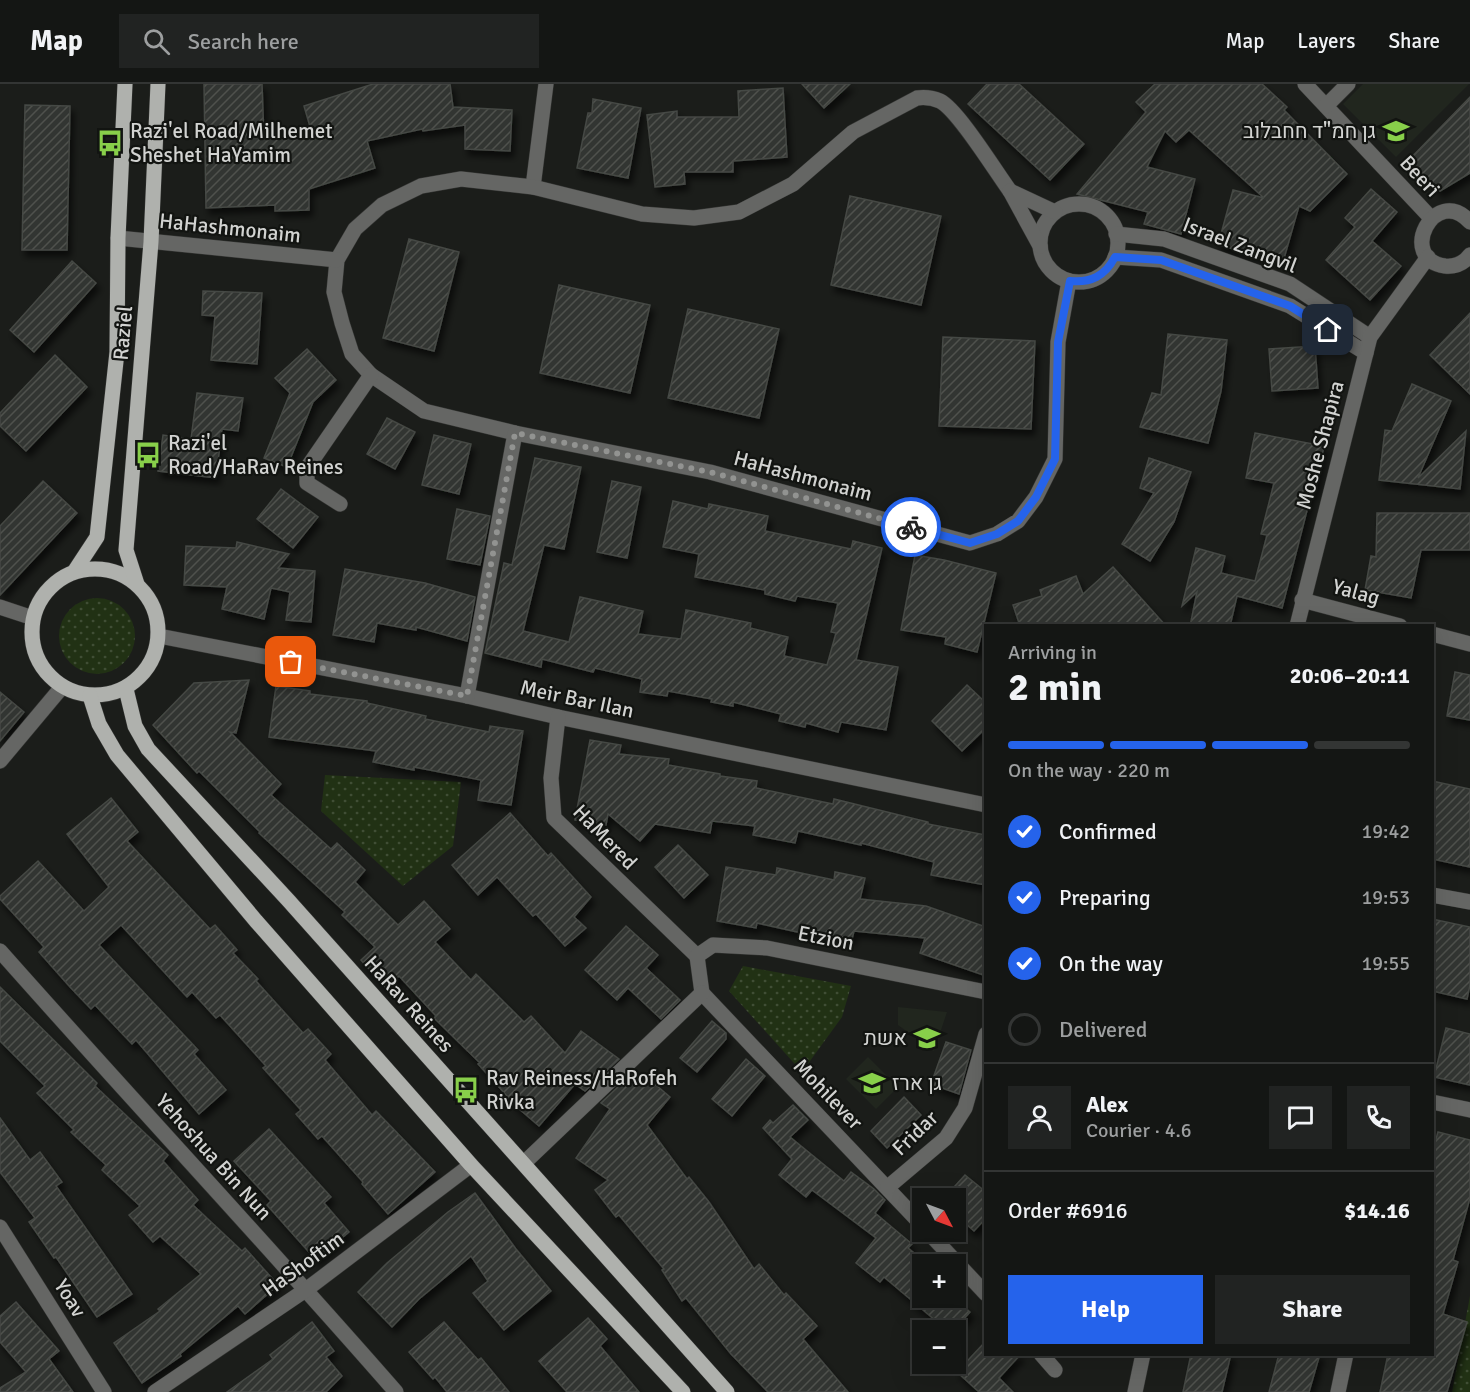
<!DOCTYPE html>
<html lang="en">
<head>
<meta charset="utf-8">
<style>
  :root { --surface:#141614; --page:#212322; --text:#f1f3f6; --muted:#9d9fa0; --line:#333534; --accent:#2563eb }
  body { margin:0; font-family:Signika,Heebo,sans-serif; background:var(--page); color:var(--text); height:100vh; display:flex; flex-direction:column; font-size:22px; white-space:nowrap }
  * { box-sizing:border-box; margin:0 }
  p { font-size:20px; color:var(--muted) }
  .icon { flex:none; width:33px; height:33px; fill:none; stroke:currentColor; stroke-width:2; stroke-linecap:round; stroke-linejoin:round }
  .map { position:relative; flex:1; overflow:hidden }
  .side { position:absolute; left:984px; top:540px; width:450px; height:732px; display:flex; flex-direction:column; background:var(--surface); border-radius:0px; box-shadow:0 6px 24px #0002,0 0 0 2px var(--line) }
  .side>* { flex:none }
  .needle { width:39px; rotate:131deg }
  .controls { position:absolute; left:912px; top:1104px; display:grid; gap:12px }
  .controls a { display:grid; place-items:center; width:54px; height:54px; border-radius:0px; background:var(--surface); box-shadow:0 6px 24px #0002,0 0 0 2px var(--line); font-size:30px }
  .pin { position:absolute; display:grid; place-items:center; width:51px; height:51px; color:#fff; margin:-26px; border-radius:12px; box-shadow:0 3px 9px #0006 }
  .courier { position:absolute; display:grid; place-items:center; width:60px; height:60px; margin:-30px; border:4px solid #2563eb; border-radius:50%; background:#fff; color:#222; box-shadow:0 2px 8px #0007 }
  .headline em { font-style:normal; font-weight:700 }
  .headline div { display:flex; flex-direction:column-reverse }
  .headline { display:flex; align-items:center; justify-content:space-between; height:102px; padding:0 24px }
  h1 { font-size:39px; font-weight:700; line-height:45px }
  .bar { display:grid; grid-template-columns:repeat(4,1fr); gap:9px 6px; align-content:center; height:72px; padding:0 24px }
  .bar i { height:8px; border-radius:4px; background:var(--line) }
  .bar .active { background:var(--accent) }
  .bar p { grid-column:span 4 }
  .line { display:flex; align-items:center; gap:15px; padding:0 24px; border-top:2px solid var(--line) }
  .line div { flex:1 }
  .round { display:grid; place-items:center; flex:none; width:63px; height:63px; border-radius:0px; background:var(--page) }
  ol { padding:0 24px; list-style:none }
  li { display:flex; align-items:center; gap:18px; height:66px }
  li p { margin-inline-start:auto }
  li .icon { padding:6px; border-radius:50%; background:var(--accent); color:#fff; stroke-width:4 }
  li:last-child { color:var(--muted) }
  li i { width:33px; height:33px; border:3px solid var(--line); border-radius:50% }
  .button { display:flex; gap:12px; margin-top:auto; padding:12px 24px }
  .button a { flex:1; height:69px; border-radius:0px; background:var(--accent); color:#fff; font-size:24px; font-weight:700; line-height:69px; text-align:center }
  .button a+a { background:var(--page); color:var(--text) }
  header { display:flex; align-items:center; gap:36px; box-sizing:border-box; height:84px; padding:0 30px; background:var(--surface); border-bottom:2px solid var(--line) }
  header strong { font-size:28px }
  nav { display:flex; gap:33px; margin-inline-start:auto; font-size:21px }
  .search { width:420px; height:54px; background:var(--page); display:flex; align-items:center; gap:15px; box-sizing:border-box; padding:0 21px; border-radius:0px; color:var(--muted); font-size:22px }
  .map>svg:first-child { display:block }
</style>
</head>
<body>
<header>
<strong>Map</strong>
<div class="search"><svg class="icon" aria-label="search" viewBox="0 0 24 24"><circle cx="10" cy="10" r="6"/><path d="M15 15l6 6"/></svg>Search here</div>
<nav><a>Map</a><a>Layers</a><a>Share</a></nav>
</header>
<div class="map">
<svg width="1470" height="1308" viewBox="0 0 1470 1308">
  <defs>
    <pattern id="green-dots" width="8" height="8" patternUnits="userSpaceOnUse" patternTransform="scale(1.5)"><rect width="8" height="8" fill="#213114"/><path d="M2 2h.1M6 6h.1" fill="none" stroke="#404e35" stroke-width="1.8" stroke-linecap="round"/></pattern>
    <pattern id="building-hatch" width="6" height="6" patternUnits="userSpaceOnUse" patternTransform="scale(1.5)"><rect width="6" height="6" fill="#333531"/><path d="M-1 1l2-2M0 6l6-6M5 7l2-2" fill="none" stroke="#50514e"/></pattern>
    <filter id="shadow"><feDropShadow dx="3.5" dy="6" stdDeviation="3" flood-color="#0009"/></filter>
  </defs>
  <rect width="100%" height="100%" fill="#1b1d1a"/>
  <g fill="#21261e">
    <polygon points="1363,0 1469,0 1396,73 1343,20"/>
    <polygon points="898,923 947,928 934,967 898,941"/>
    <polygon points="868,973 898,1003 876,1025 846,995"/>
  </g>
  <g fill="url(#green-dots)">
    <circle cx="97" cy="552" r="38"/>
    <polygon points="325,691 461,698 453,762 403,802 321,727"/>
    <polygon points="743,882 851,902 842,933 802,988 729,907"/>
    <polygon points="1470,1212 1470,1308 1452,1308"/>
  </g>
  <g fill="url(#building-hatch)" stroke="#454844" stroke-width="1.5" filter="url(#shadow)">
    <polygon points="204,0 262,0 264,54 313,53 304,22 373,0 450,0 453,23 512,26 510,67 465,65 465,41 423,47 422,45 367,57 375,84 309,105 309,126 275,127 275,121 206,124"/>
    <polygon points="802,0 850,0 824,24"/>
    <polygon points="987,0 1019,0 1084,60 1050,96 968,20"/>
    <polygon points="1155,0 1262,0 1287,23 1284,26 1347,90 1310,127 1299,122 1283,178 1218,161 1233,106 1264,114 1189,46 1176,58 1165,47 1147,83 1195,95 1181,150 1144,140 1148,128 1077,110 1146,28 1136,18"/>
    <polygon points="783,4 787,73 733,77 733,88 684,88 685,100 655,103 647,31 677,27 677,33 739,33 738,7"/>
    <polygon points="1470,13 1470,89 1440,107 1407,78"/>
    <polygon points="593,15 641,24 628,94 577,84 588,29 592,29"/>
    <polygon points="25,21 70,22 67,166 22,166"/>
    <polygon points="1371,105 1397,128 1372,157 1401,182 1370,216 1326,176 1355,143 1345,134"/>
    <polygon points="850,112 941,132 921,221 831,201"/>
    <polygon points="409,155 459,168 434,267 383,254"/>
    <polygon points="72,177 96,199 34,268 10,246"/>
    <polygon points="559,201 650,221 630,309 540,289"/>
    <polygon points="203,207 262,209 257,280 211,276 215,232 202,231"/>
    <polygon points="688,225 779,245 759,334 668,314"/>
    <polygon points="1470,229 1470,310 1430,271"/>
    <polygon points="1168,250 1227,256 1221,307 1208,359 1140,343 1152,309 1161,311"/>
    <polygon points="943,253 1035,257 1031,345 939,342"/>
    <polygon points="1315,262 1318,304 1272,307 1269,265"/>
    <polygon points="307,265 336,296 313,318 287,383 264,374 290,309 275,294"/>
    <polygon points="55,271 87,303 26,367 0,342 0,329"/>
    <polygon points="1412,300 1451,317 1418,394 1466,347 1460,405 1379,396 1385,346 1392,347"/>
    <polygon points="197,309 243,314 238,347 222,345 216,394 158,387 163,351 191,355"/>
    <polygon points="387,334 415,348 395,385 367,370"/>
    <polygon points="1255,349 1324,362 1315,407 1312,407 1282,524 1237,512 1230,542 1190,542 1197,508 1182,522 1196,464 1225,472 1221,489 1255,497 1267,451 1261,450 1274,399 1246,394"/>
    <polygon points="434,351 471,360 459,410 422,401"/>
    <polygon points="535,374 581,383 564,465 544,461 523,547 569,558 580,513 643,527 638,550 681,555 686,526 751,539 750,544 788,553 784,572 827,581 836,549 831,548 838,519 797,512 795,517 765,510 765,506 695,493 699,470 663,463 673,417 708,425 709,420 768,432 765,447 851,465 853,457 882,464 856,576 898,583 886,646 841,638 838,648 806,639 805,643 779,637 781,630 733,618 733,622 711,618 712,615 668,607 667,612 640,608 642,595 595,584 593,588 542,575 541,583 485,569 504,479 512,481"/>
    <polygon points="1149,374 1191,388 1174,438 1150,477 1122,460 1154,409 1140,404"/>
    <polygon points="43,397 77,429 0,511 0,442"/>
    <polygon points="612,397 641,403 627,474 597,468"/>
    <polygon points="281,405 318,433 293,464 257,435"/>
    <polygon points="457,425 490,432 480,481 447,475"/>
    <polygon points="1377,429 1470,429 1470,466 1421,466 1411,514 1365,506 1371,472 1376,473"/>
    <polygon points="237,458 289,470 278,484 315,487 311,538 286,536 290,508 271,504 264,535 222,525 227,503 184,501 186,462 236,464"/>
    <polygon points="915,471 944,476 996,489 977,568 945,560 946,553 901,546"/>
    <polygon points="1113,483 1166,542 1020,542 1013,521 1042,512 1040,506 1076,492 1083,510"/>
    <polygon points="345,485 425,499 475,513 467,557 416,543 416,546 377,539 374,558 333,551"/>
    <polygon points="1455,588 1470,591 1470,636 1447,632"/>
    <polygon points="249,596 236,649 230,648 281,700 271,711 331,765 337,759 365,786 355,798 398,841 424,817 450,845 435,858 471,896 476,890 524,938 531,932 565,969 581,947 619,975 585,1007 575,1000 539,1042 518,1024 478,980 480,979 434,934 436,932 399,892 386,904 361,876 375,863 342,831 345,828 259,749 260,748 199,687 197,689 153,641 194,599"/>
    <polygon points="967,601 986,619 986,644 962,667 932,637"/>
    <polygon points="276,602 310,607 310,610 367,617 367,619 426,632 425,635 489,648 490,642 523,647 511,721 478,716 481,696 414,683 414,686 373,678 376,667 269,653"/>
    <polygon points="0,608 24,628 0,657"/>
    <polygon points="590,656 621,661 619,670 669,675 668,681 720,690 720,692 757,697 756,704 833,720 834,715 928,738 928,740 986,751 986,801 931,791 934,778 861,759 861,761 798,747 795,759 753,751 755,742 712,737 710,749 655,740 640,757 608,730 606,741 575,736"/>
    <polygon points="1432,697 1470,705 1470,783 1432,775"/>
    <polygon points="111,714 138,748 127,757 210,845 215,841 237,866 233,869 258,895 256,897 303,949 308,945 331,970 325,976 372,1031 376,1027 435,1088 388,1130 362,1100 363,1098 322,1052 318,1055 296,1030 301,1026 263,984 266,982 220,931 216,934 192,908 187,913 121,841 99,861 198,966 194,970 226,1006 199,1030 136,956 132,960 95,921 91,925 70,903 39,868 44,863 0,815 0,812 38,777 84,827 109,803 67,750"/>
    <polygon points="510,729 548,772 551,769 591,813 574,833 586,844 565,862 536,830 533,832 497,793 478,811 452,781"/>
    <polygon points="678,761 708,791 684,814 655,783"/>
    <polygon points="726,783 776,791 777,784 834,796 835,788 865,794 860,815 926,822 986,843 986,892 920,869 925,854 854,847 852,855 803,845 802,849 757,839 756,844 717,837"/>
    <polygon points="1432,835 1470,843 1470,901 1467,915 1432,907"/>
    <polygon points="626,842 658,871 646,884 680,916 661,935 628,904 617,916 585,886"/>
    <polygon points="0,903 97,999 95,1002 168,1071 163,1077 198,1116 193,1121 242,1167 245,1164 278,1201 245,1230 238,1222 180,1270 181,1272 142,1299 114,1259 160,1227 158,1225 201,1190 160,1152 153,1158 129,1131 140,1122 102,1086 106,1081 71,1048 74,1046 37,1009 45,1002 0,957"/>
    <polygon points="712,937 726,949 726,955 697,988 680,974"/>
    <polygon points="1446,944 1470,950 1470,1001 1434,993"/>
    <polygon points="946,958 971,966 959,1010 931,1000"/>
    <polygon points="746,975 765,992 732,1032 712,1015"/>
    <polygon points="635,987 640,991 642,989 670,1013 647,1041 687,1095 689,1093 709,1118 754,1185 759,1180 784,1211 786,1209 817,1242 803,1255 848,1308 768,1308 731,1270 686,1214 682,1217 662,1186 664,1185 619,1131 616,1133 595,1106 608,1096 576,1074 610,1025 601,1019"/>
    <polygon points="904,1013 921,1031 887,1064 871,1047"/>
    <polygon points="793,1021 808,1036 790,1053 844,1097 851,1088 874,1105 885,1116 875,1129 912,1160 908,1164 928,1180 917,1180 922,1185 922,1214 954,1214 970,1228 954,1246 927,1246 936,1237 884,1193 880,1198 856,1179 876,1154 812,1106 806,1113 779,1091 792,1075 763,1044 770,1036 773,1039"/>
    <polygon points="0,1034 30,1076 40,1068 62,1098 56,1102 132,1210 97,1233 56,1173 54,1174 29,1138 35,1134 0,1088"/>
    <polygon points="269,1045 331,1113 324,1119 349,1148 316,1176 267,1121 271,1117 234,1077"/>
    <polygon points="1438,1048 1470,1056 1470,1114 1453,1176 1458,1178 1443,1230 1467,1238 1447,1308 1380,1308 1388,1270 1432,1270 1432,1069"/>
    <polygon points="965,1091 986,1108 986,1134 974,1147 956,1131 956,1114 944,1114"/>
    <polygon points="475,1109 516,1165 551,1207 504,1246 473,1209 488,1197 471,1172 419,1215 392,1243 358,1208 387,1179 448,1128"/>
    <polygon points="16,1218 59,1267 49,1275 73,1308 0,1308 0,1304 26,1288 0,1258 0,1232"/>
    <polygon points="588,1234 607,1255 600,1262 639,1308 567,1308 539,1277"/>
    <polygon points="312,1238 334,1267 326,1273 342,1292 326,1308 227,1308 273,1275 270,1271"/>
    <polygon points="444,1238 478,1276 481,1274 509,1308 447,1308 435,1293 433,1295 409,1268"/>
    <polygon points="986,1257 986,1270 1021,1270 999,1294 1013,1308 979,1308 957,1288"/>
    <polygon points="1191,1270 1231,1270 1222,1308 1183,1308"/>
    <polygon points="1279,1270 1320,1270 1309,1308 1269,1308"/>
  </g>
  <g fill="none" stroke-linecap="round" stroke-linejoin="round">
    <g stroke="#353634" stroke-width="16">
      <g id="minor">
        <polyline points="1305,0 1431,134"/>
        <polyline points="1326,22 1348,0"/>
        <polyline points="533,103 546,0"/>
        <path d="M1010,107c-14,-19 -52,-81 -70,-90 -7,-3 -15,-4 -23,-3l-64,34 -60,52 -54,28 -45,6 -52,-4 -109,-27 -72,-8 -40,7 -39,19 -27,24 -18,31 -3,32 8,31 10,31 19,21 53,36 91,22 195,39 260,71 27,-9 21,-13 18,-24 19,-38 3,-117 11,-61"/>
        <circle cx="1079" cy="159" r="39"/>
        <path d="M1470,138c-35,-39 -74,37 -25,44 10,1 19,-3 25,-11"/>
        <polyline points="1116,150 1164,155 1290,200 1370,253"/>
        <polyline points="118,154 337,176"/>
        <polyline points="1040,162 1010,107 1055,128"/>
        <polyline points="1115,173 1161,176 1290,222 1366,269"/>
        <polyline points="340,420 307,399 307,384 371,291"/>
        <polyline points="1302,516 1400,542"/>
        <polyline points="0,523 33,534"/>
        <polyline points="1297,542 1370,253 1428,173"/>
        <polyline points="1432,550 1470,560"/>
        <polyline points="159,552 467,612 558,633 986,721"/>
        <polyline points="467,612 515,349"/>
        <polyline points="558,633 551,694 554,734 697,872"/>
        <polyline points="0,677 62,603"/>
        <polyline points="1432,811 1470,818"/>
        <path d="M0,867c131,148 266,292 396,441"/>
        <polyline points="702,909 697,872 713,861 767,864 986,908"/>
        <polyline points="702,909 922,1141"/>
        <polyline points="1432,1018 1470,1026"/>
        <polyline points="524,1079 702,909"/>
        <polyline points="888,1103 946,1054 965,1024 986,950"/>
        <polyline points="0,1143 104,1308"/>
        <polyline points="928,1148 986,1210"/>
        <polyline points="1041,1270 1055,1286"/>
        <polyline points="155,1308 307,1205 471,1081"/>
        <polyline points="1135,1308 1143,1270"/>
        <polyline points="1338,1308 1346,1270"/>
      </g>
    </g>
    <g stroke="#353634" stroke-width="16">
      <g id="major">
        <circle cx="95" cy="548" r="63"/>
        <polyline points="74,488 97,453 117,268 118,154 125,0"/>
        <polyline points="137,500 126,466 151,158 158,0"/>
        <polyline points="126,605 135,642 148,665 288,816 727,1308"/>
        <polyline points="90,612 99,640 117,671 256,837 471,1081 683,1308"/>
      </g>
    </g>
    <use href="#minor" stroke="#656664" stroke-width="15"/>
    <use href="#major" stroke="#afb1ad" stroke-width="15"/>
  </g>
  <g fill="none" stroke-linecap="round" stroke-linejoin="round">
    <polyline stroke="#929391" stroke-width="6" stroke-dasharray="0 10.8" points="291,578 467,612 515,349 710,388 911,443"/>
    <path stroke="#2563eb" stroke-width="8" d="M911,443l59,16 27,-9 21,-13 18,-24 19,-38 3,-117 12,-61c21,2 35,-5 45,-24l46,3 129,46 38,24"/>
  </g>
  <defs>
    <g id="school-bare" transform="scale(2.07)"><path d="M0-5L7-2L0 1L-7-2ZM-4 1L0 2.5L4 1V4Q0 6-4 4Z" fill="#88cf4a" stroke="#121411" stroke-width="2.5" paint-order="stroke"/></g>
    <g id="bus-bare" transform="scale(2.07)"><path d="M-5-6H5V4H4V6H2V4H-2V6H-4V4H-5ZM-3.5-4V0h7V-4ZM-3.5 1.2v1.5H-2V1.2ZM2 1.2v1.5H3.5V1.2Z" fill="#88cf4a" stroke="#121411" stroke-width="2.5" paint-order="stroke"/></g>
  </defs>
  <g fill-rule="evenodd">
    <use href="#school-bare" x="1396" y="47"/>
    <use href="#bus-bare" x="110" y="59"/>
    <use href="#bus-bare" x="148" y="371"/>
    <use href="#school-bare" x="927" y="954"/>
    <use href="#school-bare" x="872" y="999"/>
    <use href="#bus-bare" x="466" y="1006"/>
  </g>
  <g text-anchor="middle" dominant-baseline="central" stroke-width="4.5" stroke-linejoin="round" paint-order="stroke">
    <g font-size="21" fill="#d2d3d1" stroke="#121411" text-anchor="start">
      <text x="130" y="47">Razi'el Road/Milhemet<tspan x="130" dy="24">Sheshet HaYamim</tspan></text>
      <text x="1376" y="47" text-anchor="end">גן חמ"ד חחבלוב</text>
      <text x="168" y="359">Razi'el<tspan x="168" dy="24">Road/HaRav Reines</tspan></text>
      <text x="907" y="954" text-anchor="end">אשת</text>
      <text x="486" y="994">Rav Reiness/HaRofeh<tspan x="486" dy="24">Rivka</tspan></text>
      <text x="892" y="999">גן ארז</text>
    </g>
    <g font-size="21" fill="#d2d3d1" stroke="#121411">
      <text transform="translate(1420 92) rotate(47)">Beeri</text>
      <text transform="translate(230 144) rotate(6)">HaHashmonaim</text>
      <text transform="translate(1240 161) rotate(21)">Israel Zangvil</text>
      <text transform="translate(123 249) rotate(-85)">Raziel</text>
      <text transform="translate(1320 361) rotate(-75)">Moshe Shapira</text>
      <text transform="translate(803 392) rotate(15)">HaHashmonaim</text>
      <text transform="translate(1356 508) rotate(15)">Yalag</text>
      <text transform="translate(577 615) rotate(12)">Meir Bar Ilan</text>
      <text transform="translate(605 753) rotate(46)">HaMered</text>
      <text transform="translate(826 854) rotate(11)">Etzion</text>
      <text transform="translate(409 920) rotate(48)">HaRav Reines</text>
      <text transform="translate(828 1010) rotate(46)">Mohilever</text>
      <text transform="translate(915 1049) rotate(-44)">Fridar</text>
      <text transform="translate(214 1073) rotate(48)">Yehoshua Bin Nun</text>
      <text transform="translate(303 1180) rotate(-36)">HaShoftim</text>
      <text transform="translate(70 1214) rotate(58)">Yoav</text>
    </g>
  </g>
</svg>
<div class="controls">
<a><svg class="needle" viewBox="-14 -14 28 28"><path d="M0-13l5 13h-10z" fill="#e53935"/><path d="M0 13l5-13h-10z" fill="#9d9fa0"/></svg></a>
<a>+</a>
<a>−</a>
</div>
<div class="pin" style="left:291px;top:578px;background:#ea580c"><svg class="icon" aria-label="bag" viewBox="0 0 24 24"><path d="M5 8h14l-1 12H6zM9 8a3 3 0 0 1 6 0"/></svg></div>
<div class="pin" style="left:1328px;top:246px;background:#1f2937"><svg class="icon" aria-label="home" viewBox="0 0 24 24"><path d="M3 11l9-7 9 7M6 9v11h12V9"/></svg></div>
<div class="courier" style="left:911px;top:443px"><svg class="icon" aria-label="bike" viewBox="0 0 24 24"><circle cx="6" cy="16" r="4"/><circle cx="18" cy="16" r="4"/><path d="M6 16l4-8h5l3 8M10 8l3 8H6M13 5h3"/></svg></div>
<section class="side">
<div class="headline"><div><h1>2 min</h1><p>Arriving in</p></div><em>20:06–20:11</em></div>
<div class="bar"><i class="active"></i><i class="active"></i><i class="active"></i><i></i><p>On the way · 220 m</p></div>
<ol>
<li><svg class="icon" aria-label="check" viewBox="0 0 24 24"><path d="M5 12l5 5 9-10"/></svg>Confirmed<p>19:42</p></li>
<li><svg class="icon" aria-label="check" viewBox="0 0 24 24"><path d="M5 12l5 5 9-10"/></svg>Preparing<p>19:53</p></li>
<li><svg class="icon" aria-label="check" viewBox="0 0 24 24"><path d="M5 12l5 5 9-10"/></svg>On the way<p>19:55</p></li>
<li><i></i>Delivered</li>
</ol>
<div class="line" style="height:108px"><a class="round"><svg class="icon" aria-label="person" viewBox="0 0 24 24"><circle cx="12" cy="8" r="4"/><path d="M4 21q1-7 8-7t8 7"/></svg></a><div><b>Alex</b><p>Courier · 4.6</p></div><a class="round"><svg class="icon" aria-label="chat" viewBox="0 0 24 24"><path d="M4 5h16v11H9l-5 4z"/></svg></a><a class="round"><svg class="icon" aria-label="phone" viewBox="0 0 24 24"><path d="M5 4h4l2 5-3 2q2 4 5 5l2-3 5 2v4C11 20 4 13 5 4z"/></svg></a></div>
<div class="line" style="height:78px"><div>Order #6916</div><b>$14.16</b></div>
<div class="button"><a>Help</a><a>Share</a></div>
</section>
</div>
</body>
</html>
